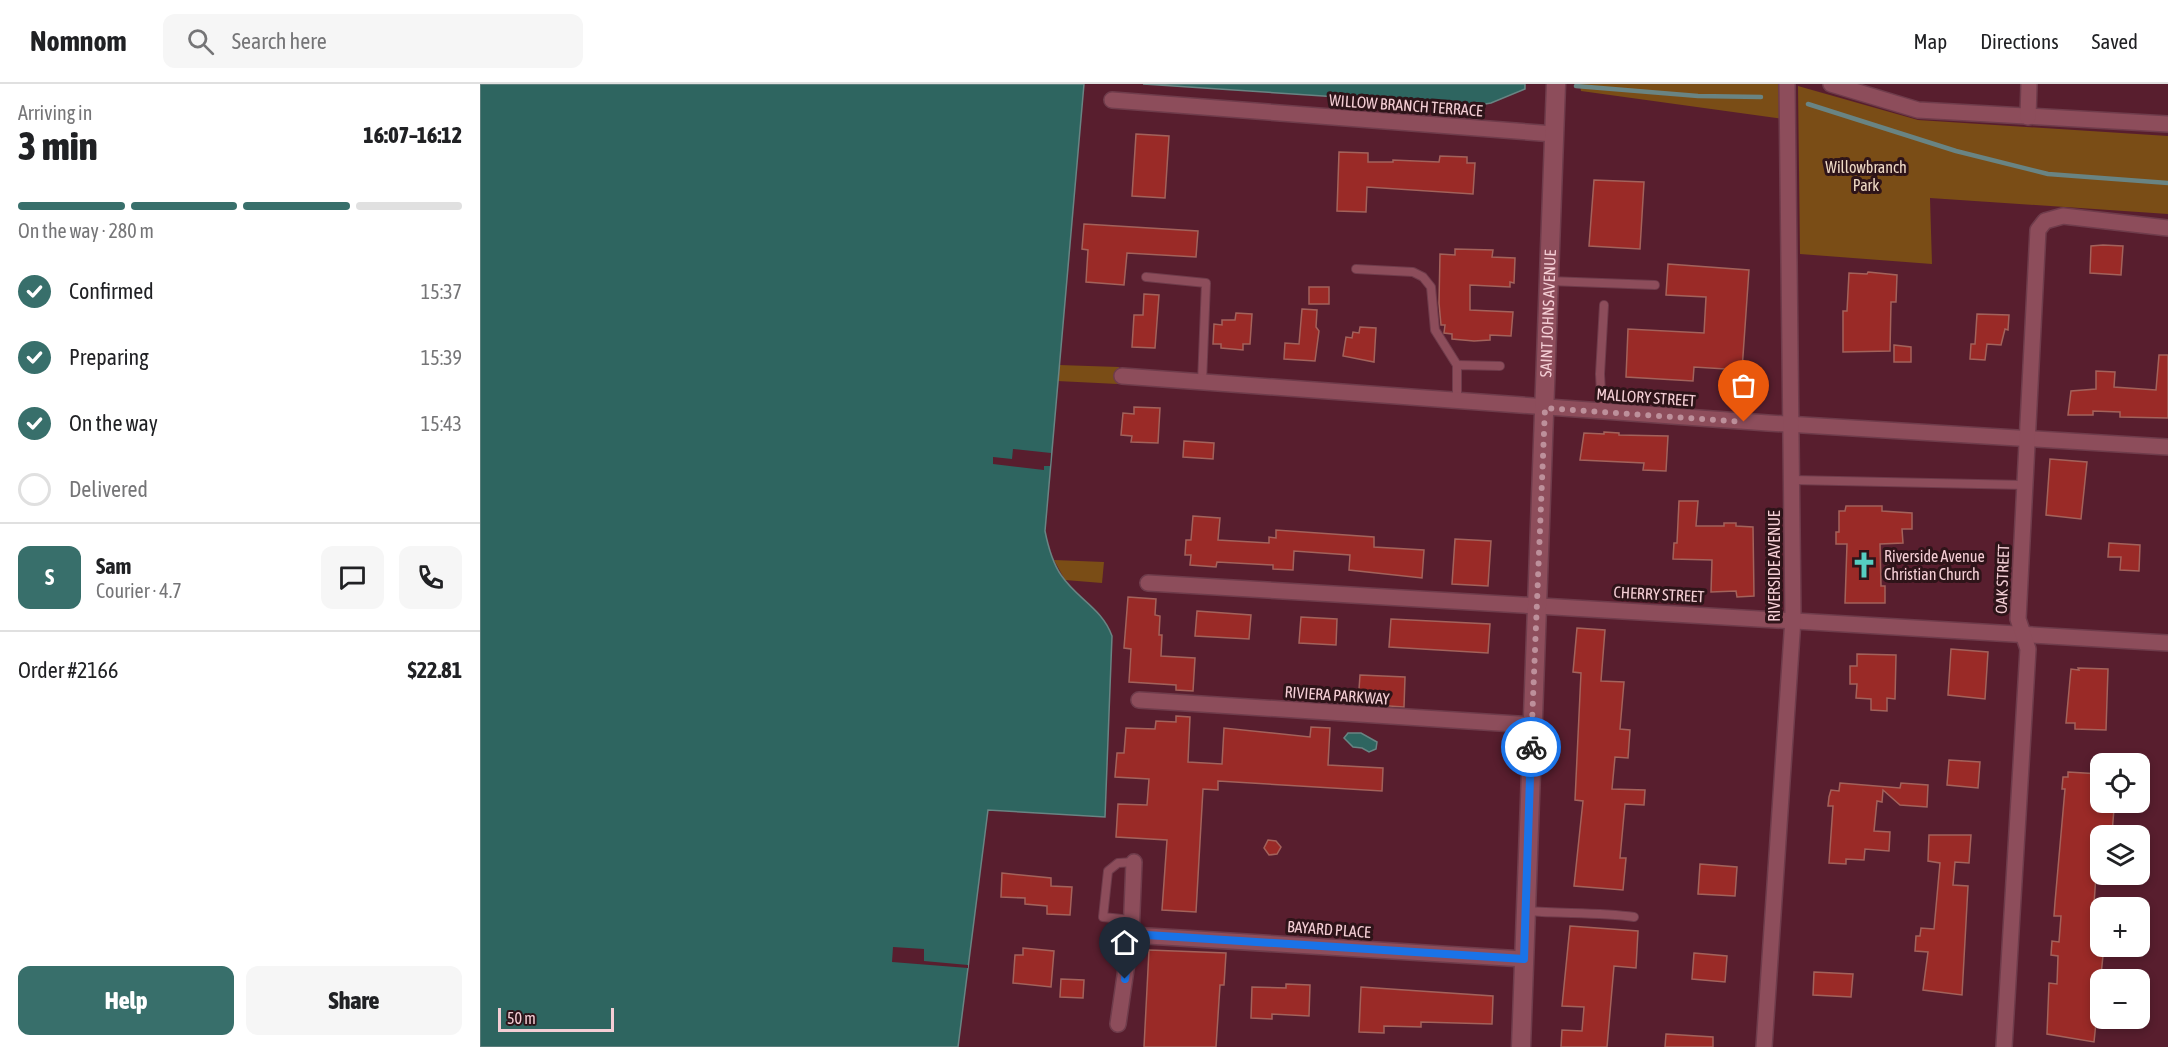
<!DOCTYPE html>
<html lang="en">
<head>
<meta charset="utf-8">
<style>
  :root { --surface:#fff; --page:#f6f6f6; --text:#202124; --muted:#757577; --line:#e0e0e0; --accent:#386f6b }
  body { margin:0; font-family:"Asap Condensed",sans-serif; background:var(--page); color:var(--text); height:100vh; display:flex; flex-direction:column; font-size:22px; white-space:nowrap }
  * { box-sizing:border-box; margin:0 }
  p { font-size:20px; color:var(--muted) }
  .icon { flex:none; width:33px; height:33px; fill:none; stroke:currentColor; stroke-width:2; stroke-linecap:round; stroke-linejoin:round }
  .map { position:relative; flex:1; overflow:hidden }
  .details { display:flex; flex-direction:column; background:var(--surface); width:480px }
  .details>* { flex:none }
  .tools { position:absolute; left:1610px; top:669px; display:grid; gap:12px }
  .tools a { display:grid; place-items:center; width:60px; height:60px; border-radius:12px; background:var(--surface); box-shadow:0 3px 9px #0003; font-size:30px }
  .scale { position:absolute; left:18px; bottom:15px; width:116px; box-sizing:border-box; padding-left:6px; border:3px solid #f4ced5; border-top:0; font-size:16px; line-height:21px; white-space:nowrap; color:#f4ced5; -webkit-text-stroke:4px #2e1419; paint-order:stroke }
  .pin { position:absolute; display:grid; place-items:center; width:51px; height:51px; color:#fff; margin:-62px -26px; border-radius:50% 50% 50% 0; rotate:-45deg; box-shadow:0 0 6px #0007 }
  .pin .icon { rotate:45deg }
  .courier { position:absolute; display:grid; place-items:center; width:60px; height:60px; margin:-30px; border:4px solid #1a73e8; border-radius:50%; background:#fff; color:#222; box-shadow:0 2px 8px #0007 }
  .summary em { font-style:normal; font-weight:800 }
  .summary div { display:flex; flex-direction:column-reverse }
  .summary { display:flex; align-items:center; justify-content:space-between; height:102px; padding:0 18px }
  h1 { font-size:39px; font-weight:800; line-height:45px }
  .bar { display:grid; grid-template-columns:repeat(4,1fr); gap:9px 6px; align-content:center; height:72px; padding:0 18px }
  .bar i { height:8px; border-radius:4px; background:var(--line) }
  .bar .active { background:var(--accent) }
  .bar p { grid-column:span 4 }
  .line { display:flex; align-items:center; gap:15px; padding:0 18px; border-top:2px solid var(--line) }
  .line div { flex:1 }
  .round { display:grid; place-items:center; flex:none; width:63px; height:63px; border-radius:12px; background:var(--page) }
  ol { padding:0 18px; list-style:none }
  li { display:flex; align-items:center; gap:18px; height:66px }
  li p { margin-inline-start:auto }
  li .icon { padding:6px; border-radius:50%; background:var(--accent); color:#fff; stroke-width:4 }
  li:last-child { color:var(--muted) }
  li i { width:33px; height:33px; border:3px solid var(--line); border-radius:50% }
  .action { display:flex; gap:12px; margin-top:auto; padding:12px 18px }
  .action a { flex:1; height:69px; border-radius:12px; background:var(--accent); color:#fff; font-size:24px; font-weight:800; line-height:69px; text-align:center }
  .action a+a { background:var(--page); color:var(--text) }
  header { display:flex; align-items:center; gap:36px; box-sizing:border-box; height:84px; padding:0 30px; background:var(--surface); border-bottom:2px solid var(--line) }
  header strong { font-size:28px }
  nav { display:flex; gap:33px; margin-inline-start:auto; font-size:21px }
  .search { width:420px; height:54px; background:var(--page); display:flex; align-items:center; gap:15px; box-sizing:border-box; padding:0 21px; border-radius:12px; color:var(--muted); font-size:22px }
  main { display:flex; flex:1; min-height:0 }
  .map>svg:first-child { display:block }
</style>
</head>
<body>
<header>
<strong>Nomnom</strong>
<div class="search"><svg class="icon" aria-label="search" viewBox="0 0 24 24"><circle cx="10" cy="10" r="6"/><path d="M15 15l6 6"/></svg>Search here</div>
<nav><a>Map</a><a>Directions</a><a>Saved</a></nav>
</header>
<main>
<section class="details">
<div class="summary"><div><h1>3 min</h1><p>Arriving in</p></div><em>16:07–16:12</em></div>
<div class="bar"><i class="active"></i><i class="active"></i><i class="active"></i><i></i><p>On the way · 280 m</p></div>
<ol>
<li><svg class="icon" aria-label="check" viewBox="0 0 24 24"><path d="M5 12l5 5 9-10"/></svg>Confirmed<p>15:37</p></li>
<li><svg class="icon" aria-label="check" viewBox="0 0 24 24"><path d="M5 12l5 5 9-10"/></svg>Preparing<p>15:39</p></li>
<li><svg class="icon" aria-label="check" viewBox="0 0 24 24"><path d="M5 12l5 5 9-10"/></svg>On the way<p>15:43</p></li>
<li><i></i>Delivered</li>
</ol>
<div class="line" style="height:108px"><b class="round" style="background:var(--accent);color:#fff">S</b><div><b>Sam</b><p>Courier · 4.7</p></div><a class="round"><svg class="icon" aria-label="chat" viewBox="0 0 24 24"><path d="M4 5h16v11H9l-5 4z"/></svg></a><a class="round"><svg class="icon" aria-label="phone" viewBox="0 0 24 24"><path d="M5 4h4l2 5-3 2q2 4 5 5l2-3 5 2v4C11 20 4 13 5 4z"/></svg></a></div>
<div class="line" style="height:78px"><div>Order #2166</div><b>$22.81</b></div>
<div class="action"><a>Help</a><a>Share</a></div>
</section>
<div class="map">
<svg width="1688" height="963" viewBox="0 0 1688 963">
  <rect width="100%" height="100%" fill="#581e2e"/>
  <g fill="#7a4d16">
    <polygon points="1100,0 1303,0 1303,35 1101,7"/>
    <polygon points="1318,2 1438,36 1688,52 1688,130 1450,114 1452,180 1320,170"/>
    <polygon points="579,281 639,283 638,300 577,297"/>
    <polygon points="574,476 624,478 622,499 585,496"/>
  </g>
  <g fill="#2e6560" stroke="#698483" stroke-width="1.5">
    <path d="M0,0h604l-39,447c3,15 7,31 16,44 16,24 41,33 51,61l-7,181 -117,-7 -30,237h-478z"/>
    <polygon points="663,0 1045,0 1045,5 1011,19 994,22"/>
    <polygon points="868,649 881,649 897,658 896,665 889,668 882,664 873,663 864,654"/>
  </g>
  <g fill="#581e2e">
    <polygon points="533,365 571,369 570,382 564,382 564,386 513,380 513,373 532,375"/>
    <polygon points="413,863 444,865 444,877 488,881 488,884 412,878"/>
  </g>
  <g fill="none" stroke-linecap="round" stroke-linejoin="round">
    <g stroke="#698483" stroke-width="4.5">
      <polyline points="1096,2 1218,12 1281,13"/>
      <polyline points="1328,20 1476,67 1568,90 1688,99"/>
    </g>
  </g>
  <g fill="#9a2a27" stroke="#a3625b" stroke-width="1.5">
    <polygon points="656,50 689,52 685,114 652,112"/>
    <polygon points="859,68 888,69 888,78 913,78 913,76 959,78 960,72 987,73 987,79 995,79 993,110 887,103 886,128 857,127"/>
    <polygon points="1114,96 1164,98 1160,165 1109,162"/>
    <polygon points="604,140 718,147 716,173 647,169 644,201 606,198 608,166 602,165"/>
    <polygon points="1623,161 1643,162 1641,191 1610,189 1611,162"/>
    <polygon points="975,165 1013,166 1012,173 1035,174 1034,199 1030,198 1030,203 990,201 990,226 1033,228 1031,252 1010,251 1010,256 994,257 972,255 972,250 964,249 965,241 961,241 959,219 960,170 975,171"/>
    <polygon points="1188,180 1269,186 1262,286 1214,283 1213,297 1146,293 1148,245 1224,249 1226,213 1186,211"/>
    <polygon points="1388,188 1417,191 1416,218 1411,218 1410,267 1363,268 1363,227 1367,227 1369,189 1387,190"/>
    <rect x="829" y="203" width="20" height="17"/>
    <polygon points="664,210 679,211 675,264 652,263 654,231 663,231"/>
    <polygon points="822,225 837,226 836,243 839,247 835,277 804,275 805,259 819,260"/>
    <polygon points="756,229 772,230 770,260 763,260 763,266 741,264 741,260 733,260 734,240 742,241 742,236 755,236"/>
    <polygon points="1497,230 1529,231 1528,246 1525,245 1521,261 1507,260 1505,276 1490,275 1491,260 1495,260"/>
    <polygon points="880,243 896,244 894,278 863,272 866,253 872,254 873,248 879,249"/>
    <polygon points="1414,261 1431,263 1431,278 1414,278"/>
    <polygon points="1679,271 1688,271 1688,334 1640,333 1640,328 1613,327 1613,331 1588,331 1591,307 1616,305 1616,287 1635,288 1634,303 1676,306"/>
    <polygon points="654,323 680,324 678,359 651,358 652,352 641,351 643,329 654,330"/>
    <polygon points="1124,348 1139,349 1139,351 1188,352 1186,387 1163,386 1164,379 1100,376 1104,349 1124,350"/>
    <polygon points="704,357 734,359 733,375 703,373"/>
    <polygon points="1570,375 1607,378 1601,435 1566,431"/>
    <polygon points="1199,417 1218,417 1216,442 1244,442 1244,439 1256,439 1256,442 1273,443 1274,512 1257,513 1256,507 1231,508 1232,476 1193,475 1194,459 1197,459"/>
    <polygon points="1366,422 1402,422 1402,427 1432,429 1432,445 1422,445 1423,459 1400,460 1401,502 1405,502 1405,519 1365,519 1367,460 1356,460 1356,448 1359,448 1359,427 1365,427"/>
    <polygon points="713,432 740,434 738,456 789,459 789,453 796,454 796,446 894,453 894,463 944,466 942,494 869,486 870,471 814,467 813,486 793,485 793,481 737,478 736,483 710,481 711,471 705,471 706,456 711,456"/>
    <polygon points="975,455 1011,457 1008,502 972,500"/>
    <polygon points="1629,459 1660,461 1659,487 1640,486 1641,473 1628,473"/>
    <polygon points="648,513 676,515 675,531 680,532 679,551 682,551 681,572 715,574 713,607 696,606 696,601 649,598 651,565 644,564"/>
    <polygon points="717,527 771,531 769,555 715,552"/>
    <polygon points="821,533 857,535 856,561 819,559"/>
    <polygon points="911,535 1010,540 1008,569 909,563"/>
    <polygon points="1097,544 1125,546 1121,597 1144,598 1140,645 1150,646 1148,674 1135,673 1132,705 1165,706 1164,721 1145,720 1140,774 1146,774 1143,806 1094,802 1103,717 1095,716 1101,589 1093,588"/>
    <polygon points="1471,565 1508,568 1505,615 1468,611"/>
    <polygon points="1377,570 1416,571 1415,615 1407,614 1407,627 1391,626 1391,615 1376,614 1377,600 1370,600 1370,582 1377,582"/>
    <polygon points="1598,584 1628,585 1626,646 1595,645 1595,639 1586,639 1591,585 1599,586"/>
    <polygon points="880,591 925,593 924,623 878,620"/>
    <polygon points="696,632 710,633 708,678 742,680 744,644 830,653 831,643 850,644 848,681 903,684 902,707 738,697 738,706 723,705 716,828 682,826 687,756 636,753 638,720 667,721 669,695 635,693 637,669 644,669 646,644 675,645 676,637 696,638"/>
    <polygon points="1469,676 1500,678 1498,704 1467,701"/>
    <polygon points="1588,688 1620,690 1620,724 1634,725 1632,749 1619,749 1612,848 1620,849 1620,862 1624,862 1614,958 1567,950 1569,899 1577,900 1578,872 1571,871 1572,857 1579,858 1581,832 1574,832 1575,818 1585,705 1582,705 1583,693 1588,693"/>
    <polygon points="1360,699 1420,704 1421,699 1448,701 1447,723 1420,721 1403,706 1402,718 1397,717 1394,747 1410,748 1409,767 1385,765 1384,776 1366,775 1366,780 1349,779 1353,722 1348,722 1349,713 1351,706 1359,707"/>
    <polygon points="1449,751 1491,751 1489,779 1475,778 1473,801 1488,802 1482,911 1443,906 1448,868 1435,867 1436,852 1440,852 1441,844 1454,845 1460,779 1448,777"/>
    <polygon points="788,756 796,757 801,763 797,770 789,771 784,764"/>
    <polygon points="1220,780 1257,783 1255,812 1218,810"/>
    <polygon points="522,789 571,794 571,802 592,803 590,831 567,830 567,822 545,820 545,814 521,813"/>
    <polygon points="1090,842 1158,847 1156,884 1134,882 1127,963 1081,963 1082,946 1102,947 1104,923 1082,922"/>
    <polygon points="543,864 574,867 571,903 533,899 535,871 543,871"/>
    <polygon points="669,866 746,869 744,901 740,901 736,963 664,963"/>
    <polygon points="1214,869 1247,872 1245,898 1212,895"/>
    <polygon points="1334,888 1373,890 1371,913 1333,911"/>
    <polygon points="581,895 604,896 603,914 580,913"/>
    <polygon points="806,900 830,901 829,932 792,930 792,935 771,934 772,903 806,904"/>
    <polygon points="881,903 1013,912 1012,940 941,938 941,943 904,942 904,949 879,948"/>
    <polygon points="1186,950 1233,953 1233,963 1185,963"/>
  </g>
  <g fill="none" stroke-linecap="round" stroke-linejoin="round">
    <g stroke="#6f3c4b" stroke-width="10">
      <g id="service">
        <polyline points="876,185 933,188 943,193 951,203 955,246 977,281"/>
        <polyline points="666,193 726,199 722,298"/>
        <polyline points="1069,197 1175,201"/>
        <polyline points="977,317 977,281 1020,282"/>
        <polyline points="1122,328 1120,290 1124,221"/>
        <polyline points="1312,396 1545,401"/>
        <path d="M1047,827c36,3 71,1 107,6"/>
        <polyline points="651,836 623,833 628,787 638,779 654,778"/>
      </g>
    </g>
    <g stroke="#6f3c4b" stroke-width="18">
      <g id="minor">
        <polyline points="1351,0 1438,26 1688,40"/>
        <polyline points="632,16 1074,50"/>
        <polyline points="1548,33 1549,0"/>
        <polyline points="642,292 1288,339 1688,363"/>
        <polyline points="668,499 1688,559"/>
        <polyline points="659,616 1052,641"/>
        <polyline points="651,851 1044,875"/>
        <polyline points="638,940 651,851 654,778"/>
        <polyline points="1284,963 1313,535 1307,0"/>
        <polyline points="1524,963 1548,565 1538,535 1558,146 1565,137 1583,132 1688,144"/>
      </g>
    </g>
    <g stroke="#6f3c4b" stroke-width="21">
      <g id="secondary">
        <path id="s1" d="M1041,963l35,-963"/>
      </g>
    </g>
    <use href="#service" stroke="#8d4d5b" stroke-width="8"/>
    <use href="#minor" stroke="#8d4d5b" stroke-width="15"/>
    <use href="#secondary" stroke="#8d4d5b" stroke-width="18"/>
  </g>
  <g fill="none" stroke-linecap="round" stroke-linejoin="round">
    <polyline stroke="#bd909b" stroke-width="6" stroke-dasharray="0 10.8" points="1051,663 1065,324 1264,338"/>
    <polyline stroke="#1a73e8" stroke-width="8" points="645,895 651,850 1044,875 1051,663"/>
  </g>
  <defs>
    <g id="church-bare" transform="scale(2.07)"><path d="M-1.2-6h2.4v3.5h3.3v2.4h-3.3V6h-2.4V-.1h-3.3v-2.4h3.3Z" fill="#56cec2" stroke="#2e1419" stroke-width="2.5" paint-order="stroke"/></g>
  </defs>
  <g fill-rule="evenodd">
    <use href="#church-bare" x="1384" y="481"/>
  </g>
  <g text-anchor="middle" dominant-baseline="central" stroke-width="6" stroke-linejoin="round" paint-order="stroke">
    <g font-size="16" fill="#f4ced5" stroke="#2e1419">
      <text transform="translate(926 21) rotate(4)">WILLOW BRANCH TERRACE</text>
      <text stroke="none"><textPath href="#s1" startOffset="734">SAINT JOHNS AVENUE</textPath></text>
      <text transform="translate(1166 313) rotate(4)">MALLORY STREET</text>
      <text transform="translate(1294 482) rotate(-90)">RIVERSIDE AVENUE</text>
      <text transform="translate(1522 495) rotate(-88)">OAK STREET</text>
      <text transform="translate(1179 510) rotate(3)">CHERRY STREET</text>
      <text transform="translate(857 611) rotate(4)">RIVIERA PARKWAY</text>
      <text transform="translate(849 845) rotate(4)">BAYARD PLACE</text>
    </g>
    <g font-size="16" fill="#efdac6" stroke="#2e1419">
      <text x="1386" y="83">Willowbranch<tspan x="1386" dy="18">Park</tspan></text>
    </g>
    <g font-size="16" fill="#f4ced5" stroke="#2e1419" text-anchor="start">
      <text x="1404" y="472">Riverside Avenue<tspan x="1404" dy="18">Christian Church</tspan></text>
    </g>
  </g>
</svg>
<div class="tools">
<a><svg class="icon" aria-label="locate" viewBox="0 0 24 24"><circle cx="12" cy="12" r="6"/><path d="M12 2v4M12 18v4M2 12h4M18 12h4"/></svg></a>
<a><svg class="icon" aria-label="layers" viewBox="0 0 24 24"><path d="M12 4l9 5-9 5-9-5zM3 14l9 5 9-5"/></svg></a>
<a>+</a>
<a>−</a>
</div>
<div class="scale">50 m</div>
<div class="pin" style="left:1264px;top:338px;background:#ea580c"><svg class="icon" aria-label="bag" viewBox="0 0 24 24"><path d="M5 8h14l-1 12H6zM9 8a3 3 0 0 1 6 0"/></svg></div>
<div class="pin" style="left:645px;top:895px;background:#1f2937"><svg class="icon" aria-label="home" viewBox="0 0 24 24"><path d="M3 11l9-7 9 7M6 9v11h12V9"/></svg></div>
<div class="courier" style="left:1051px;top:663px"><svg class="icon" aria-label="bike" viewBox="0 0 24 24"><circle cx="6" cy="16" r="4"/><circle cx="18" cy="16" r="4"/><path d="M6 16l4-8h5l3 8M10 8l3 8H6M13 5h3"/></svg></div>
</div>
</main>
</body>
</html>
